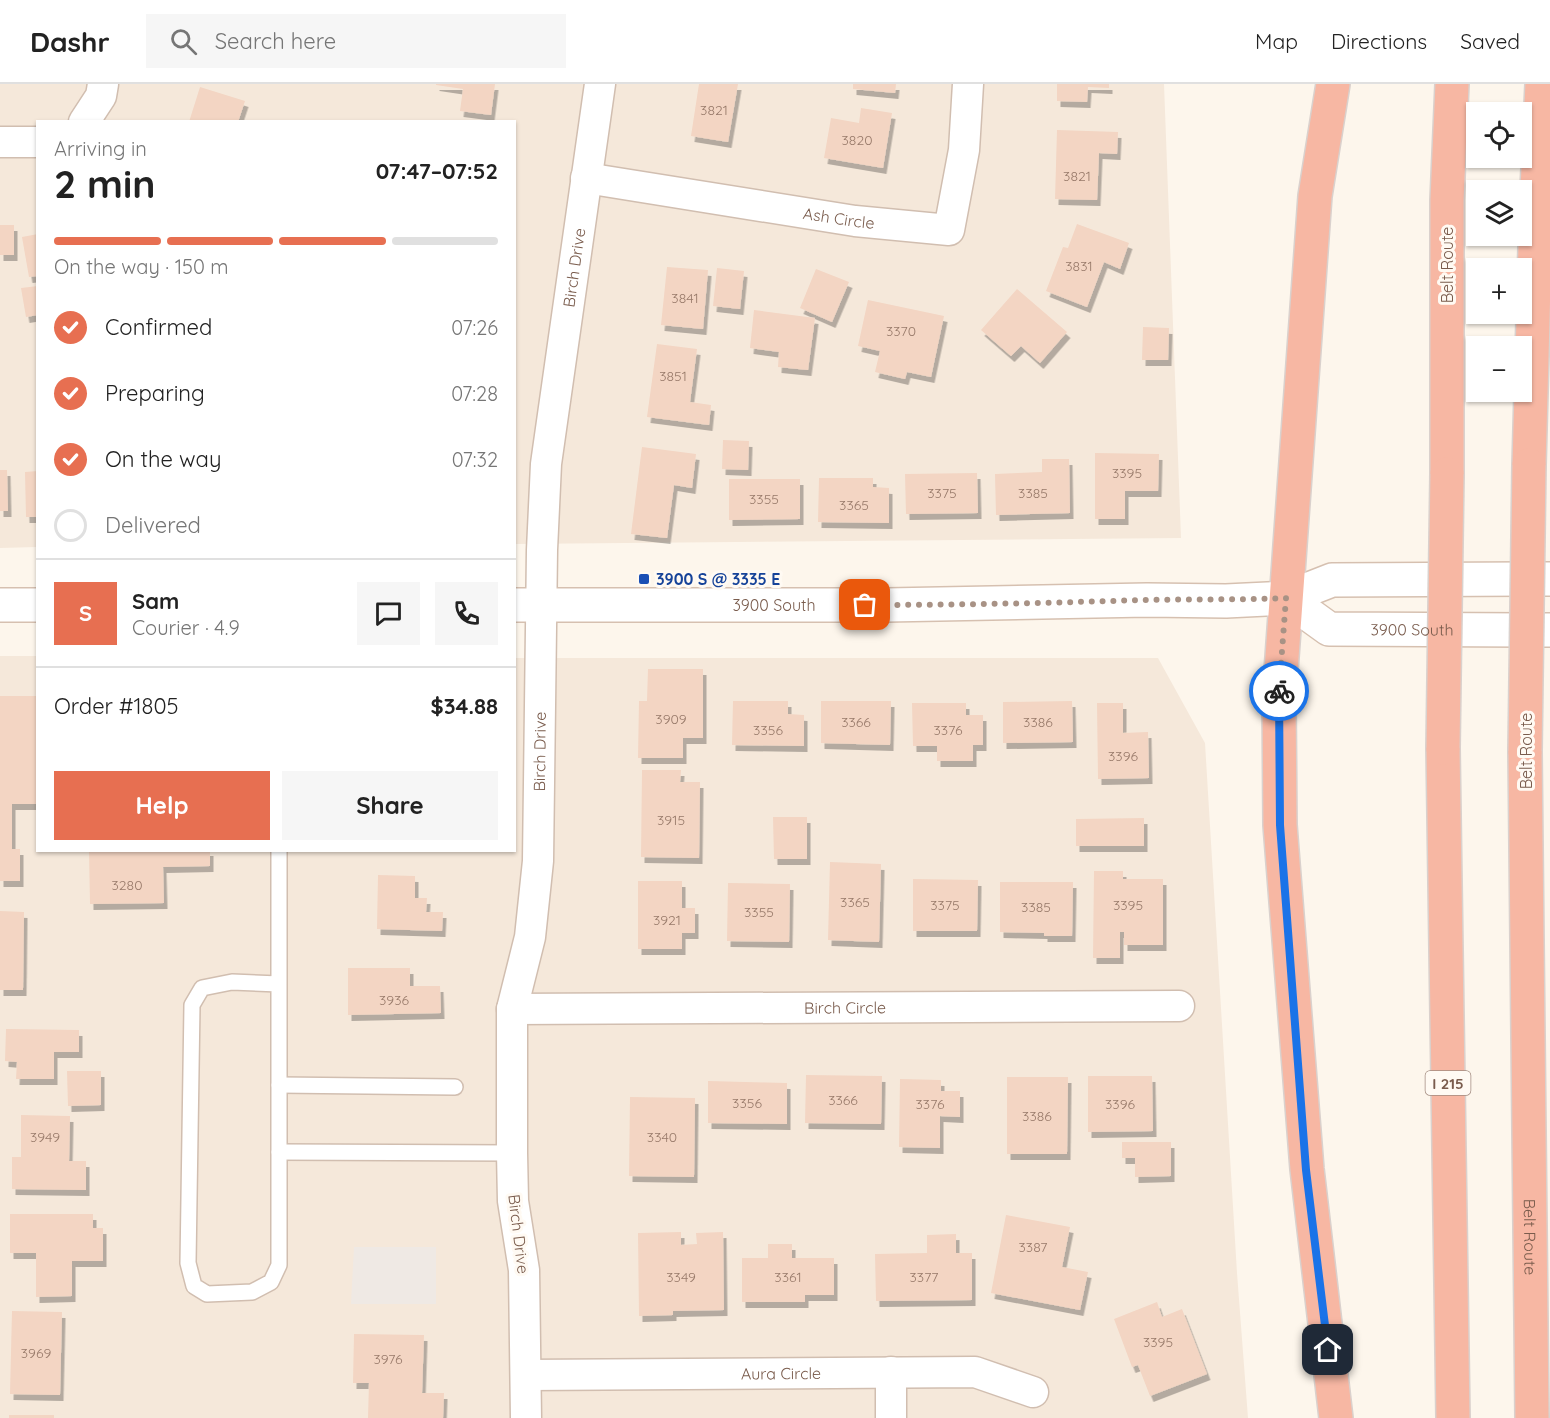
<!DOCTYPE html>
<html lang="en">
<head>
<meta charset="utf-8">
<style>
  :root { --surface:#fff; --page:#f6f6f6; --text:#222; --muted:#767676; --line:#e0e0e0; --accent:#e76f51 }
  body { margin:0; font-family:Quicksand,sans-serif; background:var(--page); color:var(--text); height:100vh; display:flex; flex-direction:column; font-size:22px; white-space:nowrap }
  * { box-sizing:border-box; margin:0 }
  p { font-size:20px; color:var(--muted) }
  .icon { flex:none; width:33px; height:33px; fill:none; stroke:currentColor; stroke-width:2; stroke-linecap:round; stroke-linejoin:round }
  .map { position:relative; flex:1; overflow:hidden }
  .panel { position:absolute; left:36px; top:36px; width:480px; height:732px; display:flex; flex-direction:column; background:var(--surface); border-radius:0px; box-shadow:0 2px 4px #0004 }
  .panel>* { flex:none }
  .buttons { position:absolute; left:1466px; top:18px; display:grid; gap:12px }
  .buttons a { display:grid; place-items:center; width:66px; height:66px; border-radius:0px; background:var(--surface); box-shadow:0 2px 4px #0004; font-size:30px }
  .pin { position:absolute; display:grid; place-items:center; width:51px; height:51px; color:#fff; margin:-26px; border-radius:12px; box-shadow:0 3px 9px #0006 }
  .courier { position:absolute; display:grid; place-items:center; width:60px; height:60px; margin:-30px; border:4px solid #1a73e8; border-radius:50%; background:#fff; color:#222; box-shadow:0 2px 8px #0007 }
  .summary em { font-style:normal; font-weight:700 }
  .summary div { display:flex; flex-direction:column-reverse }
  .summary { display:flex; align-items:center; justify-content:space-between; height:102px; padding:0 18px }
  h1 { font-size:39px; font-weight:700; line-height:45px }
  .bar { display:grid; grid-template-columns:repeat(4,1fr); gap:9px 6px; align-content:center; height:72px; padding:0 18px }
  .bar i { height:8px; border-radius:4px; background:var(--line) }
  .bar .active { background:var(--accent) }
  .bar p { grid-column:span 4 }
  .line { display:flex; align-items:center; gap:15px; padding:0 18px; border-top:2px solid var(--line) }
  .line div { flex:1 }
  .round { display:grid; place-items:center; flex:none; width:63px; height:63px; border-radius:0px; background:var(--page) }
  ol { padding:0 18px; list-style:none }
  li { display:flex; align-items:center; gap:18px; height:66px }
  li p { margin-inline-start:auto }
  li .icon { padding:6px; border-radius:50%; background:var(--accent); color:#fff; stroke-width:4 }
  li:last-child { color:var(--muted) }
  li i { width:33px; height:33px; border:3px solid var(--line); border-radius:50% }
  .cta { display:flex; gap:12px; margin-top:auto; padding:12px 18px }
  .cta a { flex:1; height:69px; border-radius:0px; background:var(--accent); color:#fff; font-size:24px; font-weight:700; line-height:69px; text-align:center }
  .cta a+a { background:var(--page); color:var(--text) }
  header { display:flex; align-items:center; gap:36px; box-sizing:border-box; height:84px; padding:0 30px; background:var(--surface); border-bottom:2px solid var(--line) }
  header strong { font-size:28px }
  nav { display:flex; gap:33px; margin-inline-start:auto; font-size:21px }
  .search { width:420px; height:54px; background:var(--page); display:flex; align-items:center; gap:15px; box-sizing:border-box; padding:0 21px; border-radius:0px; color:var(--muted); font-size:22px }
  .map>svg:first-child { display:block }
</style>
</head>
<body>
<header>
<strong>Dashr</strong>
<div class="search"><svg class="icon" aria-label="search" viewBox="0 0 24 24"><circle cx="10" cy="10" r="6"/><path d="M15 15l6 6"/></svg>Search here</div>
<nav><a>Map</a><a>Directions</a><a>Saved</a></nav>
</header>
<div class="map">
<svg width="1550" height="1334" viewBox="0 0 1550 1334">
  <defs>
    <filter id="shadow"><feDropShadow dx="3.5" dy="6" stdDeviation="0" flood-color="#0004"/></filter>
  </defs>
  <rect width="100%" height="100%" fill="#fdf6ec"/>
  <g fill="#f5e8da">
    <polygon points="0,0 1164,0 1181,454 515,460 514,38 38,38 37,463 0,464"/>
    <polygon points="0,572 37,572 38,766 514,766 515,574 1158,574 1205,659 1237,1189 1248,1334 0,1334"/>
  </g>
  <polygon fill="#efe9e4" points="354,1163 436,1163 436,1220 351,1220"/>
  <g fill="#f3d5c3" filter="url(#shadow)">
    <polygon points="436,0 495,0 491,31 460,27 463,5 436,1"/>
    <polygon points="699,0 738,0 728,58 691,52"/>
    <polygon points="853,0 896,0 895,9 853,5"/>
    <polygon points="1057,0 1109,0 1109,4 1088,3 1087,18 1057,17"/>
    <polygon points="200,3 245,17 238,38 189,38"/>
    <polygon points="861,24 892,29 883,84 824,74 831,34 859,39"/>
    <polygon points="1057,46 1118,48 1117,70 1099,69 1097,116 1055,115"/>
    <polygon points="1077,140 1129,159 1120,185 1104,178 1087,223 1046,207 1063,163 1068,164"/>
    <rect x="0" y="141" width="14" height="30"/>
    <polygon points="38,150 38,192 29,193 22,153"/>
    <polygon points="667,183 708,186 703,245 661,241"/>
    <polygon points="717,184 744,187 740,225 713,222"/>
    <polygon points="816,185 849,198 832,238 800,224"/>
    <polygon points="38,202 38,231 26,233 21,204"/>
    <polygon points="1017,205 1067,248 1040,279 1021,262 1011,272 981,246"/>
    <polygon points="868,216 944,232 931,293 907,288 905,295 875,288 880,267 858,262"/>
    <polygon points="754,226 815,234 808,286 778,283 779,268 750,264"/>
    <polygon points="1143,243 1169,244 1168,276 1142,276"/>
    <polygon points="657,260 697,265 690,318 711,321 709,341 647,333"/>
    <polygon points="723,356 749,357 748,386 722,385"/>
    <polygon points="642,363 696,370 692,404 674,401 667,454 631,450"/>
    <polygon points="1095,369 1159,370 1158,407 1125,407 1125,435 1095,435"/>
    <polygon points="1042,375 1069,375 1070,429 996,431 995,390 1042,388"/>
    <polygon points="0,386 7,386 8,427 0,427"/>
    <polygon points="38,387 38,433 26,433 25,388"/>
    <polygon points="977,389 978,429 906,430 905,390"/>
    <polygon points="819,394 873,394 873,403 889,404 889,439 818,438"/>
    <polygon points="729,395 800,395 800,435 729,436"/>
    <polygon points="648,585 703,585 703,654 683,654 683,674 638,674 639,617 647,617"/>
    <polygon points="0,612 38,612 38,720 12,720 12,765 20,765 20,797 0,797"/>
    <polygon points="733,617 788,617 788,630 804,631 804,662 732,661"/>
    <polygon points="821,617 891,617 890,661 821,659"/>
    <polygon points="1072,617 1073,658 1003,659 1003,618"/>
    <polygon points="912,619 966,619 966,631 983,631 983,661 973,661 973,677 937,677 937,662 913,662"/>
    <polygon points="1097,619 1123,619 1123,649 1148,648 1149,694 1098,695"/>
    <polygon points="642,686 681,686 680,698 700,698 699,774 641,773"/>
    <polygon points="773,733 807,733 807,775 774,775"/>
    <polygon points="1144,734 1144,762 1076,762 1076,735"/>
    <polygon points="89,766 210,766 210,782 163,783 164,819 90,820"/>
    <polygon points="830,778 881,780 879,858 828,856"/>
    <polygon points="1094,787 1123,787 1123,795 1163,795 1163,861 1124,861 1124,848 1120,848 1120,874 1093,874"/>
    <polygon points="378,791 415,792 415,814 427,814 426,828 443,828 442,847 377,845"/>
    <polygon points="913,795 978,796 977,847 913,847"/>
    <polygon points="638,797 682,797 682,824 695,824 695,849 682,849 682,865 638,865"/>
    <polygon points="1000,798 1073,798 1072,852 1044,852 1044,849 1000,848"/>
    <polygon points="728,799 790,800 789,858 727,857"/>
    <polygon points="0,827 24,828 23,906 0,906"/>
    <polygon points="348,884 410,884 410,902 440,902 441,929 348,931"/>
    <polygon points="6,945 79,946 79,968 54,968 54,995 16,995 17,978 5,977"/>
    <polygon points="67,987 101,987 101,1021 68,1022"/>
    <polygon points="806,991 882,992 881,1040 805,1039"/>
    <polygon points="1088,992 1152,992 1153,1047 1088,1048"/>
    <polygon points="1007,993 1068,993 1067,1070 1007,1070"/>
    <polygon points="900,995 941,996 941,1007 960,1007 960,1033 940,1032 940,1064 899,1063"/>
    <polygon points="708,997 787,999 787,1040 708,1039"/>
    <polygon points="630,1013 695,1014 694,1093 629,1092"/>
    <polygon points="21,1031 70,1032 69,1077 86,1077 86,1106 12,1105 12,1073 21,1073"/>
    <polygon points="1122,1058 1171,1058 1171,1092 1135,1093 1135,1074 1122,1074"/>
    <polygon points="10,1130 93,1130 93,1144 103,1144 103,1177 72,1177 72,1212 36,1213 36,1169 10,1169"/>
    <polygon points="1006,1131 1070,1143 1062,1183 1088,1188 1080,1226 991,1209"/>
    <polygon points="681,1148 681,1161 697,1160 696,1149 723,1148 724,1226 673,1227 673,1231 639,1232 638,1149"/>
    <polygon points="956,1150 956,1169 972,1169 972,1216 876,1217 875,1170 927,1169 927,1151"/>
    <polygon points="768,1160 792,1160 792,1174 834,1174 834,1211 805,1211 805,1218 742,1218 742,1174 768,1174"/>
    <polygon points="1157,1218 1162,1233 1182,1225 1207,1290 1150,1312 1138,1281 1132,1283 1114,1235"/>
    <polygon points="12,1227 62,1228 60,1311 10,1310"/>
    <polygon points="354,1250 424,1251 422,1309 444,1309 443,1334 368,1334 369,1299 353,1299"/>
    <rect x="9" y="1331" width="45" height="3"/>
  </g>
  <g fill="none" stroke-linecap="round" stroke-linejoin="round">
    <g stroke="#d1beb0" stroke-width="18">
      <g id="service">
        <polyline points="279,766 279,1181 271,1198 252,1208 207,1210 194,1202 188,1179 192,921 202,904 232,898 279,900"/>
        <polyline points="279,1001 455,1003"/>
        <polyline points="279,1068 512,1069"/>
      </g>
    </g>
    <g stroke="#d1beb0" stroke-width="33">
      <g id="minor">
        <polyline points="84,38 101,12 103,0"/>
        <polyline points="0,58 38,58"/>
        <path id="s1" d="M586,94l269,43 94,9 15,-80 4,-66"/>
        <path id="s2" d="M512,925l667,-3"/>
        <polyline points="891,1288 891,1334"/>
        <path id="s3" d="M526,1291l449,-3 58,20"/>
        <path id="s4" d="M526,1334l-2,-148 -11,-69 -1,-48v-144l18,-72 8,-76 4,-311 4,-86 54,-380"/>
      </g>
    </g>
    <g stroke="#d6c0b0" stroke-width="36">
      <g id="secondary">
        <path id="s5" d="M1286,514l43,31 221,1"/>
        <polyline points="0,521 38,521"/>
        <path id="s6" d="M514,521h373l260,-5 79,1 60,-3 46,-18 218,-1"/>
      </g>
    </g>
    <g stroke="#dad1cd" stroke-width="36">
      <g id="motorway">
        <polyline points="1333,0 1315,112 1279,615 1280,741 1307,1085 1336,1334"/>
        <polyline points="1529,381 1536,126 1542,0"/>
        <polyline points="1447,390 1447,116 1452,0"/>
        <polyline points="1443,664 1453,1334"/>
        <path id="s7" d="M1525,667l7,667"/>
      </g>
    </g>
    <use href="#service" stroke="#fff" stroke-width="15"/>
    <use href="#minor" stroke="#fff" stroke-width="30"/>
    <use href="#secondary" stroke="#fff" stroke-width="33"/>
    <use href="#motorway" stroke="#f7b7a3" stroke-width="33"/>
    <g stroke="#dad1cd" stroke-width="36" stroke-linecap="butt">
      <g id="motorway-bridge">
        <polyline points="1443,664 1447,390"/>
        <polyline points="1525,667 1529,381"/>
      </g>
    </g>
    <use href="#motorway-bridge" stroke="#f7b7a3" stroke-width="33"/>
  </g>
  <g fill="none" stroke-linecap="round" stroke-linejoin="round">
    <path stroke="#a89285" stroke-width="6" stroke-dasharray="0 10.8" d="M865,521c93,0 186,-2 279,-5 47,-1 94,0 142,-2l-7,93"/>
    <polyline stroke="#1a73e8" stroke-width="8" points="1279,607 1280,741 1306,1086 1328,1266"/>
  </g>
  <rect fill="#1a4fb4" stroke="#fffaf3" stroke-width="2" x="638" y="489" width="12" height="12" rx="3"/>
  <g text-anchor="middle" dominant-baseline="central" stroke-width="6" stroke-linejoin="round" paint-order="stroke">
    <g font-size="14" fill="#987a6a">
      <text x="714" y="26">3821</text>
      <text x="857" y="56">3820</text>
      <text x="1077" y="92">3821</text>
      <text x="1079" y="182">3831</text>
      <text x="685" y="214">3841</text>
      <text x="901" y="247">3370</text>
      <text x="673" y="292">3851</text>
      <text x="1127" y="389">3395</text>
      <text x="942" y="409">3375</text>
      <text x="1033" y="409">3385</text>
      <text x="764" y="415">3355</text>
      <text x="854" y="421">3365</text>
      <text x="671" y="635">3909</text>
      <text x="856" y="638">3366</text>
      <text x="1038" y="638">3386</text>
      <text x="768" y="646">3356</text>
      <text x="948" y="646">3376</text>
      <text x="1123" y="672">3396</text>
      <text x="671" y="736">3915</text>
      <text x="127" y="801">3280</text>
      <text x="855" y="818">3365</text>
      <text x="945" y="821">3375</text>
      <text x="1128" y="821">3395</text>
      <text x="1036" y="823">3385</text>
      <text x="759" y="828">3355</text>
      <text x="667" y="836">3921</text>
      <text x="394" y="916">3936</text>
      <text x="843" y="1016">3366</text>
      <text x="747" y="1019">3356</text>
      <text x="930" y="1020">3376</text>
      <text x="1120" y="1020">3396</text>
      <text x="1037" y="1032">3386</text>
      <text x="45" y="1053">3949</text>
      <text x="662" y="1053">3340</text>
      <text x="1033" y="1163">3387</text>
      <text x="681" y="1193">3349</text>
      <text x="788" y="1193">3361</text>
      <text x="924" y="1193">3377</text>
      <text x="1158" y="1258">3395</text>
      <text x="36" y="1269">3969</text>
      <text x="388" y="1275">3976</text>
    </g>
    <rect fill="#fffaf3" stroke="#a28b7f" stroke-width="1.5" x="1425.5" y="987" width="45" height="24" rx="4.5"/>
    <g font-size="15" font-weight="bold" fill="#7a5c4d">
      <text x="1448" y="999">I 215</text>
    </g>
    <g font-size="16" fill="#7a5c4d" stroke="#fffaf3">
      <text stroke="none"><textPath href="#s1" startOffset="256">Ash Circle</textPath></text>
      <text transform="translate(1447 181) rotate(-90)">Belt Route</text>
      <text stroke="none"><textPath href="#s4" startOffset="1156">Birch Drive</textPath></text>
      <text stroke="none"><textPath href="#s6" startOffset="260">3900 South</textPath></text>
      <text stroke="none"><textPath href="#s5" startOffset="136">3900 South</textPath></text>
      <text stroke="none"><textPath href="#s4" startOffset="670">Birch Drive</textPath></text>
      <text transform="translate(1526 667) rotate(-90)">Belt Route</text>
      <text stroke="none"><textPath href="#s2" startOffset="333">Birch Circle</textPath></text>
      <text transform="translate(519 1150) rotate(83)">Birch Drive</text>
      <text stroke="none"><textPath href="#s7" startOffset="486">Belt Route</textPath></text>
      <text stroke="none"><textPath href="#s3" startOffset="255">Aura Circle</textPath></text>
    </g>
    <g font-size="16" font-weight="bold" fill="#164399" stroke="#fffaf3" text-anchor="start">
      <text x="656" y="495">3900 S @ 3335 E</text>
    </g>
  </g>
</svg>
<div class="buttons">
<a><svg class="icon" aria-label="locate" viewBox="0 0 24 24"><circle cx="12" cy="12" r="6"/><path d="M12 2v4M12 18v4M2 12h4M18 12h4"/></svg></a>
<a><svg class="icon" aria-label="layers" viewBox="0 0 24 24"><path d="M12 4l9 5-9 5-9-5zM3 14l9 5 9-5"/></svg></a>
<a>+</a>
<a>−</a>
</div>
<div class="pin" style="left:865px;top:521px;background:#ea580c"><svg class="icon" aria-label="bag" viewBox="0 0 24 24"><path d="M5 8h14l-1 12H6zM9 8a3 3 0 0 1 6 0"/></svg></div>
<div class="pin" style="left:1328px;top:1266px;background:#1f2937"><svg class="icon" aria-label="home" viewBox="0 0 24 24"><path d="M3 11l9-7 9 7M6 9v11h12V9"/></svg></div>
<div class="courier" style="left:1279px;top:607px"><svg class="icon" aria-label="bike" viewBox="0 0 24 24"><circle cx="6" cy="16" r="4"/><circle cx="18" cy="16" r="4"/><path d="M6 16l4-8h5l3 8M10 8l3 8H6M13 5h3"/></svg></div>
<section class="panel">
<div class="summary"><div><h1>2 min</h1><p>Arriving in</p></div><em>07:47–07:52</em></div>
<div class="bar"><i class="active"></i><i class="active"></i><i class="active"></i><i></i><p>On the way · 150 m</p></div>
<ol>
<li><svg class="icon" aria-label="check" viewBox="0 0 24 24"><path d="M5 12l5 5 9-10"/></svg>Confirmed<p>07:26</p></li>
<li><svg class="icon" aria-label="check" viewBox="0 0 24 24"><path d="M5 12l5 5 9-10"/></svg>Preparing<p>07:28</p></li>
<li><svg class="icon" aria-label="check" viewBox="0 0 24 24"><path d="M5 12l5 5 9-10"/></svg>On the way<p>07:32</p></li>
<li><i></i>Delivered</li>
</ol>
<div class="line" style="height:108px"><b class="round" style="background:var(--accent);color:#fff">S</b><div><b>Sam</b><p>Courier · 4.9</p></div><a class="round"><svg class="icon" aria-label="chat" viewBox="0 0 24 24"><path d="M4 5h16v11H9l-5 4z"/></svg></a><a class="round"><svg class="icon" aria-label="phone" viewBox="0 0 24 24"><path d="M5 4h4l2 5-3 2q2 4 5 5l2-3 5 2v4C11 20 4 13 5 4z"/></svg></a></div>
<div class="line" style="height:78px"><div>Order #1805</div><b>$34.88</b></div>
<div class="cta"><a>Help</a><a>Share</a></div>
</section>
</div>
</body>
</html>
